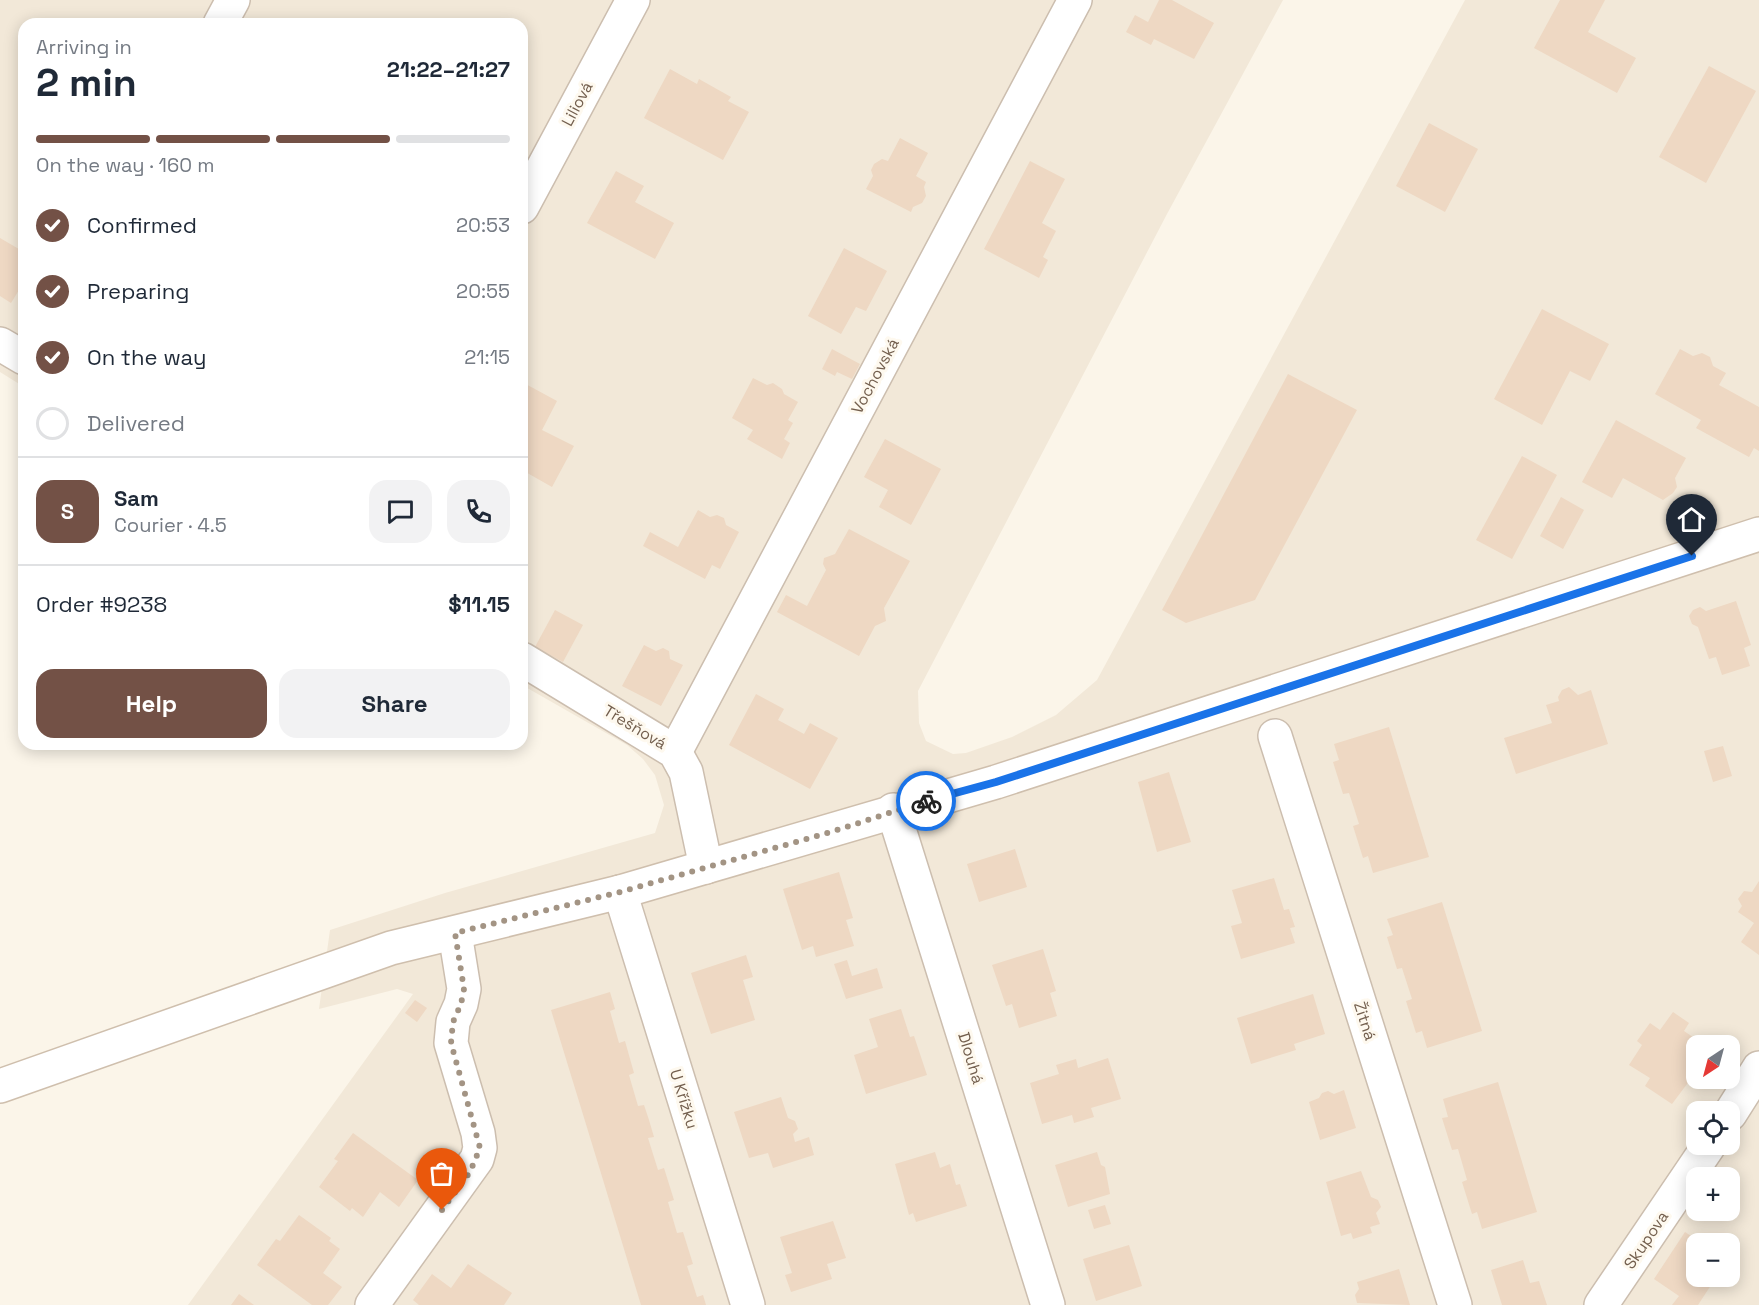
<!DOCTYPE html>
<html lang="en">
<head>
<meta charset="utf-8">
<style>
  :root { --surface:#fff; --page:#f2f2f3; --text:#1f2937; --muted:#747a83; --line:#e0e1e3; --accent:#735146 }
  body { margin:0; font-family:"Space Grotesk",sans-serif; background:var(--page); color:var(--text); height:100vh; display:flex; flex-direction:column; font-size:22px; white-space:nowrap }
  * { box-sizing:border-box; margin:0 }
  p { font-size:20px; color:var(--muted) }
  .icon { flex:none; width:33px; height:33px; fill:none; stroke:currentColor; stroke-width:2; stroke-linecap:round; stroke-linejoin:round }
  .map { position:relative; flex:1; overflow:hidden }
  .sheet { position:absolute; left:18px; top:18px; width:510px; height:732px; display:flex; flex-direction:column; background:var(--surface); border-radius:18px; box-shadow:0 3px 15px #0003 }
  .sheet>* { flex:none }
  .needle { width:39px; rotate:216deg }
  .controls { position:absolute; left:1686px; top:1035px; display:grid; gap:12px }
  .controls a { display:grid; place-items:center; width:54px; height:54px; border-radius:12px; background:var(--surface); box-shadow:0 3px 15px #0003; font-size:30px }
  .pin { position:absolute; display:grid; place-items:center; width:51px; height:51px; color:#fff; margin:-62px -26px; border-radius:50% 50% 50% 0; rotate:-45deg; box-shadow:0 0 6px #0007 }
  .pin .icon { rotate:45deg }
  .courier { position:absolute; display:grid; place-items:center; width:60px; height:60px; margin:-30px; border:4px solid #1a73e8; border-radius:50%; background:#fff; color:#222; box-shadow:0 2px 8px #0007 }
  .summary em { font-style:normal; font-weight:700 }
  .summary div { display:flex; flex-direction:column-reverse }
  .summary { display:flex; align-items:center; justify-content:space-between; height:102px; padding:0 18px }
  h1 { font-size:39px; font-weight:700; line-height:45px }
  .bar { display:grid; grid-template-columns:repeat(4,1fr); gap:9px 6px; align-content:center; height:72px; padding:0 18px }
  .bar i { height:8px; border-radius:4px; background:var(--line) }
  .bar .on { background:var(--accent) }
  .bar p { grid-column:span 4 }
  .line { display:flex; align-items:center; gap:15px; padding:0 18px; border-top:2px solid var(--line) }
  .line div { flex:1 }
  .round { display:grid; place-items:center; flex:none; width:63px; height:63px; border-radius:18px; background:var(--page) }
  ol { padding:0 18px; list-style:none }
  li { display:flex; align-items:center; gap:18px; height:66px }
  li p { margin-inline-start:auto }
  li .icon { padding:6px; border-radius:50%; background:var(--accent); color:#fff; stroke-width:4 }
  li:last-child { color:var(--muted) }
  li i { width:33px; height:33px; border:3px solid var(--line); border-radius:50% }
  .action { display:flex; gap:12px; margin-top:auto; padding:12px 18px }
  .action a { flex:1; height:69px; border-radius:18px; background:var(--accent); color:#fff; font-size:24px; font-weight:700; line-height:69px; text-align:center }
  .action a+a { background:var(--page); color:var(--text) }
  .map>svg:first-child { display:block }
</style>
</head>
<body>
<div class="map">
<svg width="1759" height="1305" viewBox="0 0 1759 1305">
  <rect width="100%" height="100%" fill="#fbf5e9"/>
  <path fill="#f2e8d8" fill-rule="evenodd" d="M0,0h1283l-116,214 -249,477 1,32 7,18 27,13 13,-1 46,-16 44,-22 41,-35 368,-680h294v1305h-1571l225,-311 -16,-5 -78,20 11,-79 115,-37 210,-60 9,-28 -9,-30 -12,-16 -16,-14 -105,-60v-661h-498v363l-24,-15zM1696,1046h34v32h-34zM1696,1112h34v32h-34zM1696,1178h34v32h-34zM1696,1244h34v32h-34z"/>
  <g fill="#eed8c3">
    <polygon points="1159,0 1172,0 1214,23 1194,59 1154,39 1151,45 1126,32 1135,15 1148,22"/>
    <polygon points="1560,0 1605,0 1588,32 1636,58 1617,93 1534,48"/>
    <polygon points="1709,66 1756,91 1706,183 1659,157"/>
    <polygon points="670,69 697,84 699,79 731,97 728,101 749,112 723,160 644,118"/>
    <polygon points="1429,123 1478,149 1445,212 1396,186"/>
    <polygon points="900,138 928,153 916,176 926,182 924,187 926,196 922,203 913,207 911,212 866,189 873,176 871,170 874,164 882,159 888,161"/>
    <polygon points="1030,161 1065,179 1042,223 1056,231 1043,257 1048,260 1039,278 984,249"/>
    <polygon points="616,171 644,186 635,202 674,223 655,259 587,223"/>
    <polygon points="0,238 24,252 24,282 11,303 0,296"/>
    <polygon points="844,248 887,271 866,311 856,307 841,334 808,316"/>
    <polygon points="1542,309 1609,344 1590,381 1570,371 1542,425 1494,399"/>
    <polygon points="832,349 860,364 852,379 837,372 835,376 822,369"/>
    <polygon points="1680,349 1693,356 1702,353 1710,357 1713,366 1726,373 1719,385 1759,407 1759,451 1754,448 1749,457 1696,428 1701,420 1655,394"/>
    <polygon points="1288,374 1357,410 1255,600 1186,623 1162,610"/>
    <polygon points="753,378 767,385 773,383 782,389 784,394 798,402 788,420 793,423 784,439 790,443 782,459 747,439 753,430 732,418"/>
    <polygon points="522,382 557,401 542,430 574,446 552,487 522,470"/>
    <polygon points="1616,420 1686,458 1675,478 1677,487 1673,493 1663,500 1623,478 1612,498 1582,482"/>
    <polygon points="885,439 941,469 911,525 879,507 888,490 864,477"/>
    <polygon points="1522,456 1557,475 1512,559 1476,540"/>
    <polygon points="1561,497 1584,510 1563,549 1540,536"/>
    <polygon points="698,510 710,517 717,515 724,518 726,525 739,532 720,569 712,565 705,579 643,546 650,532 678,547"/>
    <polygon points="849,529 910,561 884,608 886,621 875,626 859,656 777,612 786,595 807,606 826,570 823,564 824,558 835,554"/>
    <polygon points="1736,601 1751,645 1744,648 1750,666 1722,675 1716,657 1709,659 1698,627 1692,624 1689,616 1693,610 1700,607 1706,611"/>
    <polygon points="555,610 583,625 563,662 535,647"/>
    <polygon points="644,645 656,651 663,648 669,651 670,659 683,665 661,706 622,686"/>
    <polygon points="1569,687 1578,695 1591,690 1608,744 1516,774 1504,738 1552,723 1546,705 1559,701 1558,697 1562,690"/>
    <polygon points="756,694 784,709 778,720 804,734 810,723 838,738 810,789 729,745"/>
    <polygon points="1389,727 1429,857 1373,873 1368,856 1363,858 1353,826 1359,824 1354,808 1349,793 1343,794 1333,762 1339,760 1334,744"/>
    <polygon points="1723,746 1732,776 1713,782 1704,751"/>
    <polygon points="1169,772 1191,842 1157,852 1138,782"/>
    <polygon points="1015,849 1027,887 979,902 967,864"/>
    <polygon points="839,872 853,918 846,920 854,946 816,957 813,946 802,950 783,889"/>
    <polygon points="1274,878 1284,910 1289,909 1295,927 1290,928 1295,943 1241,959 1231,926 1242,923 1232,890"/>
    <polygon points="1759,881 1759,955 1741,942 1754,923 1738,912 1742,906 1738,899 1744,891 1752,892"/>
    <polygon points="1442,902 1482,1031 1427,1048 1422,1031 1416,1033 1406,1001 1412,999 1402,968 1397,969 1387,937 1393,935 1387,919"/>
    <polygon points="1043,949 1056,991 1050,993 1057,1016 1019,1028 1012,1004 1006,1006 992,965"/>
    <polygon points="746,955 753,977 743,980 755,1020 711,1034 691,973"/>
    <polygon points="847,960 852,976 877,968 883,988 846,999 834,964"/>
    <polygon points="610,992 615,1009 610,1011 619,1043 625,1041 634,1073 629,1075 638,1106 644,1105 649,1120 654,1137 648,1138 658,1170 664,1168 674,1200 668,1202 677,1233 683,1232 693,1264 687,1266 692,1281 697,1297 703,1295 706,1305 641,1305 600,1170 551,1010"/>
    <polygon points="1313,994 1325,1034 1294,1044 1296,1050 1251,1064 1237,1018"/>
    <polygon points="415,1000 427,1008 417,1022 405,1013"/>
    <polygon points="901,1009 910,1037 914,1036 927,1075 866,1094 854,1055 878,1047 869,1019"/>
    <polygon points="1673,1012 1689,1023 1684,1031 1706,1046 1696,1046 1696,1072 1672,1104 1645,1086 1650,1078 1629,1065 1642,1045 1637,1041 1650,1023 1660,1030"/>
    <polygon points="1108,1058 1121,1099 1091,1108 1094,1117 1074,1123 1072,1115 1042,1124 1030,1083 1059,1074 1056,1065 1076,1059 1078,1068"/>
    <polygon points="1498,1082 1537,1212 1482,1229 1477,1212 1472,1214 1462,1182 1467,1180 1458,1149 1452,1150 1442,1118 1448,1117 1443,1099"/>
    <polygon points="1344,1090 1356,1128 1320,1140 1309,1102 1319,1098 1322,1093 1328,1091 1334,1094"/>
    <polygon points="781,1097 788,1118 795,1121 798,1129 793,1134 795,1142 809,1137 814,1155 773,1168 768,1153 749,1158 734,1112"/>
    <polygon points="353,1133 418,1180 399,1207 380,1192 363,1217 352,1208 350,1211 319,1187 338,1161 334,1159"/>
    <polygon points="935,1152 940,1168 950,1164 956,1185 960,1184 967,1206 916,1222 913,1213 909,1215 895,1164"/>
    <polygon points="1097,1152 1101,1165 1105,1167 1110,1194 1068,1207 1055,1165"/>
    <polygon points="1361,1171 1371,1197 1378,1200 1381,1207 1376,1213 1380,1224 1370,1227 1372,1233 1353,1239 1351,1233 1341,1236 1326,1182"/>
    <polygon points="1105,1205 1111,1224 1094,1229 1088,1210"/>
    <polygon points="299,1215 331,1238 329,1241 340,1249 323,1273 342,1287 328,1305 312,1305 257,1265 276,1239 280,1241"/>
    <polygon points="833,1221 846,1258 827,1264 832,1279 791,1292 785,1275 792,1273 780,1237"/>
    <polygon points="1685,1232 1697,1240 1705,1238 1713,1244 1696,1244 1696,1276 1717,1276 1698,1305 1672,1305 1679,1296 1654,1279"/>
    <polygon points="1129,1245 1142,1286 1096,1301 1083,1259"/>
    <polygon points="1523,1260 1530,1283 1539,1281 1547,1305 1502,1305 1491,1270"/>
    <polygon points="468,1264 512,1293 504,1305 419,1305 413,1300 432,1274 451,1288"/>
    <polygon points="1399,1269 1410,1305 1357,1303 1355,1295 1359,1289 1357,1282"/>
    <polygon points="239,1294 254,1305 231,1305"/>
  </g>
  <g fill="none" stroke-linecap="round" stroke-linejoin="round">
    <g stroke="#ccbeaf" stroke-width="36">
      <g id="street">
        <polyline points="220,24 233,0"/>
        <polyline points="522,207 633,0"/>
        <polyline points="0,344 24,358"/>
        <polyline points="522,659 675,752 686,772 706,867"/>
        <polyline points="1275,736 1455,1305"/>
        <polyline points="675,752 1075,0"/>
        <polyline points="893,810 1048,1305"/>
        <polyline points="620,892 748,1305"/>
        <polyline points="1730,1114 1759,1068"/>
        <polyline points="372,1305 477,1159 480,1148 478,1133 451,1043 453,1022 461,1004 464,989 455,933"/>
        <polyline points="1601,1305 1710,1144"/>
      </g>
    </g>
    <g stroke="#cfbfad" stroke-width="36">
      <polyline id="secondary" points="0,1086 391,948 620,892 996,782 1759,534"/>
    </g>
    <use href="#street" stroke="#fff" stroke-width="33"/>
    <use href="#secondary" stroke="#fff" stroke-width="33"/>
  </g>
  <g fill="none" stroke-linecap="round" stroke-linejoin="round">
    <polyline stroke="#a39484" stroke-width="6" stroke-dasharray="0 10.8" points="442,1210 470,1172 480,1148 451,1043 453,1022 461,1004 464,989 455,933 620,892 831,832 926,801"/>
    <polyline stroke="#1a73e8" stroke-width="8" points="926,801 996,782 1692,556"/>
  </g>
  <g text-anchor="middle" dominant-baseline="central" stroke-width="6" stroke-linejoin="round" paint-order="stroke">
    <g font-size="16" fill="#735f4e" stroke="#fef9ef">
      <text transform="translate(577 104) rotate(-62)">Liliová</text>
      <text transform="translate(875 376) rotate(-62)">Vochovská</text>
      <text transform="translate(635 727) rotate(31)">Třešňová</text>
      <text transform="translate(1365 1021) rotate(72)">Žitná</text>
      <text transform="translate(971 1058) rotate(73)">Dlouhá</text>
      <text transform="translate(684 1099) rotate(73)">U Křížku</text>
      <text transform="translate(1646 1240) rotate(-56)">Skupova</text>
    </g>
  </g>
</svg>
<div class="controls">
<a><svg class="needle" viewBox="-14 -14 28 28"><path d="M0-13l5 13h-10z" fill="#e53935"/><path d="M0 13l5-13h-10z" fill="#747a83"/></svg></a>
<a><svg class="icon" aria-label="locate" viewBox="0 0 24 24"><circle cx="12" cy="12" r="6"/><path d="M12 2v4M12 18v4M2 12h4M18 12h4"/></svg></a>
<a>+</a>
<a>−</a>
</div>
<div class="pin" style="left:442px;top:1210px;background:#ea580c"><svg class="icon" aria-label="bag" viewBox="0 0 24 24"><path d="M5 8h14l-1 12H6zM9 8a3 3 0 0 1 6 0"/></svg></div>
<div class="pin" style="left:1692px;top:556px;background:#1f2937"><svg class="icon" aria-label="home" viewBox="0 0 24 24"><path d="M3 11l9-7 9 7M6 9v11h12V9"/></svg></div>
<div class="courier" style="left:926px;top:801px"><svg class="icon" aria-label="bike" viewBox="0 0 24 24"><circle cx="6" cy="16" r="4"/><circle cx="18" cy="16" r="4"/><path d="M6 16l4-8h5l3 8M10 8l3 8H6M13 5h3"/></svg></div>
<section class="sheet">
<div class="summary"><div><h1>2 min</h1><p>Arriving in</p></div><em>21:22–21:27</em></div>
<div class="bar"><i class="on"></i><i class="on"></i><i class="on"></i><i></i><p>On the way · 160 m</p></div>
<ol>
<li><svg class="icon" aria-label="check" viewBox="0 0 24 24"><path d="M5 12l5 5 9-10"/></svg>Confirmed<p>20:53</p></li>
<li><svg class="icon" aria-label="check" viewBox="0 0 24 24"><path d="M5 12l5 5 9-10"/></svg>Preparing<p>20:55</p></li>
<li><svg class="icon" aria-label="check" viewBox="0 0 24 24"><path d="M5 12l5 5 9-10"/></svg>On the way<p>21:15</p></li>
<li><i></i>Delivered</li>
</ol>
<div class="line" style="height:108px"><b class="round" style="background:var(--accent);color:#fff">S</b><div><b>Sam</b><p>Courier · 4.5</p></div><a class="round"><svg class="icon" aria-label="chat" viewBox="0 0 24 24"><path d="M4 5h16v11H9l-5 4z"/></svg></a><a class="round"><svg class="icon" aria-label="phone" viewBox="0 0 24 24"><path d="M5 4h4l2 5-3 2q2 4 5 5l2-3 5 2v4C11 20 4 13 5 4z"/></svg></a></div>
<div class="line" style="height:78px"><div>Order #9238</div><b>$11.15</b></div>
<div class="action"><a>Help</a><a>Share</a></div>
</section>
</div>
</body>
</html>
